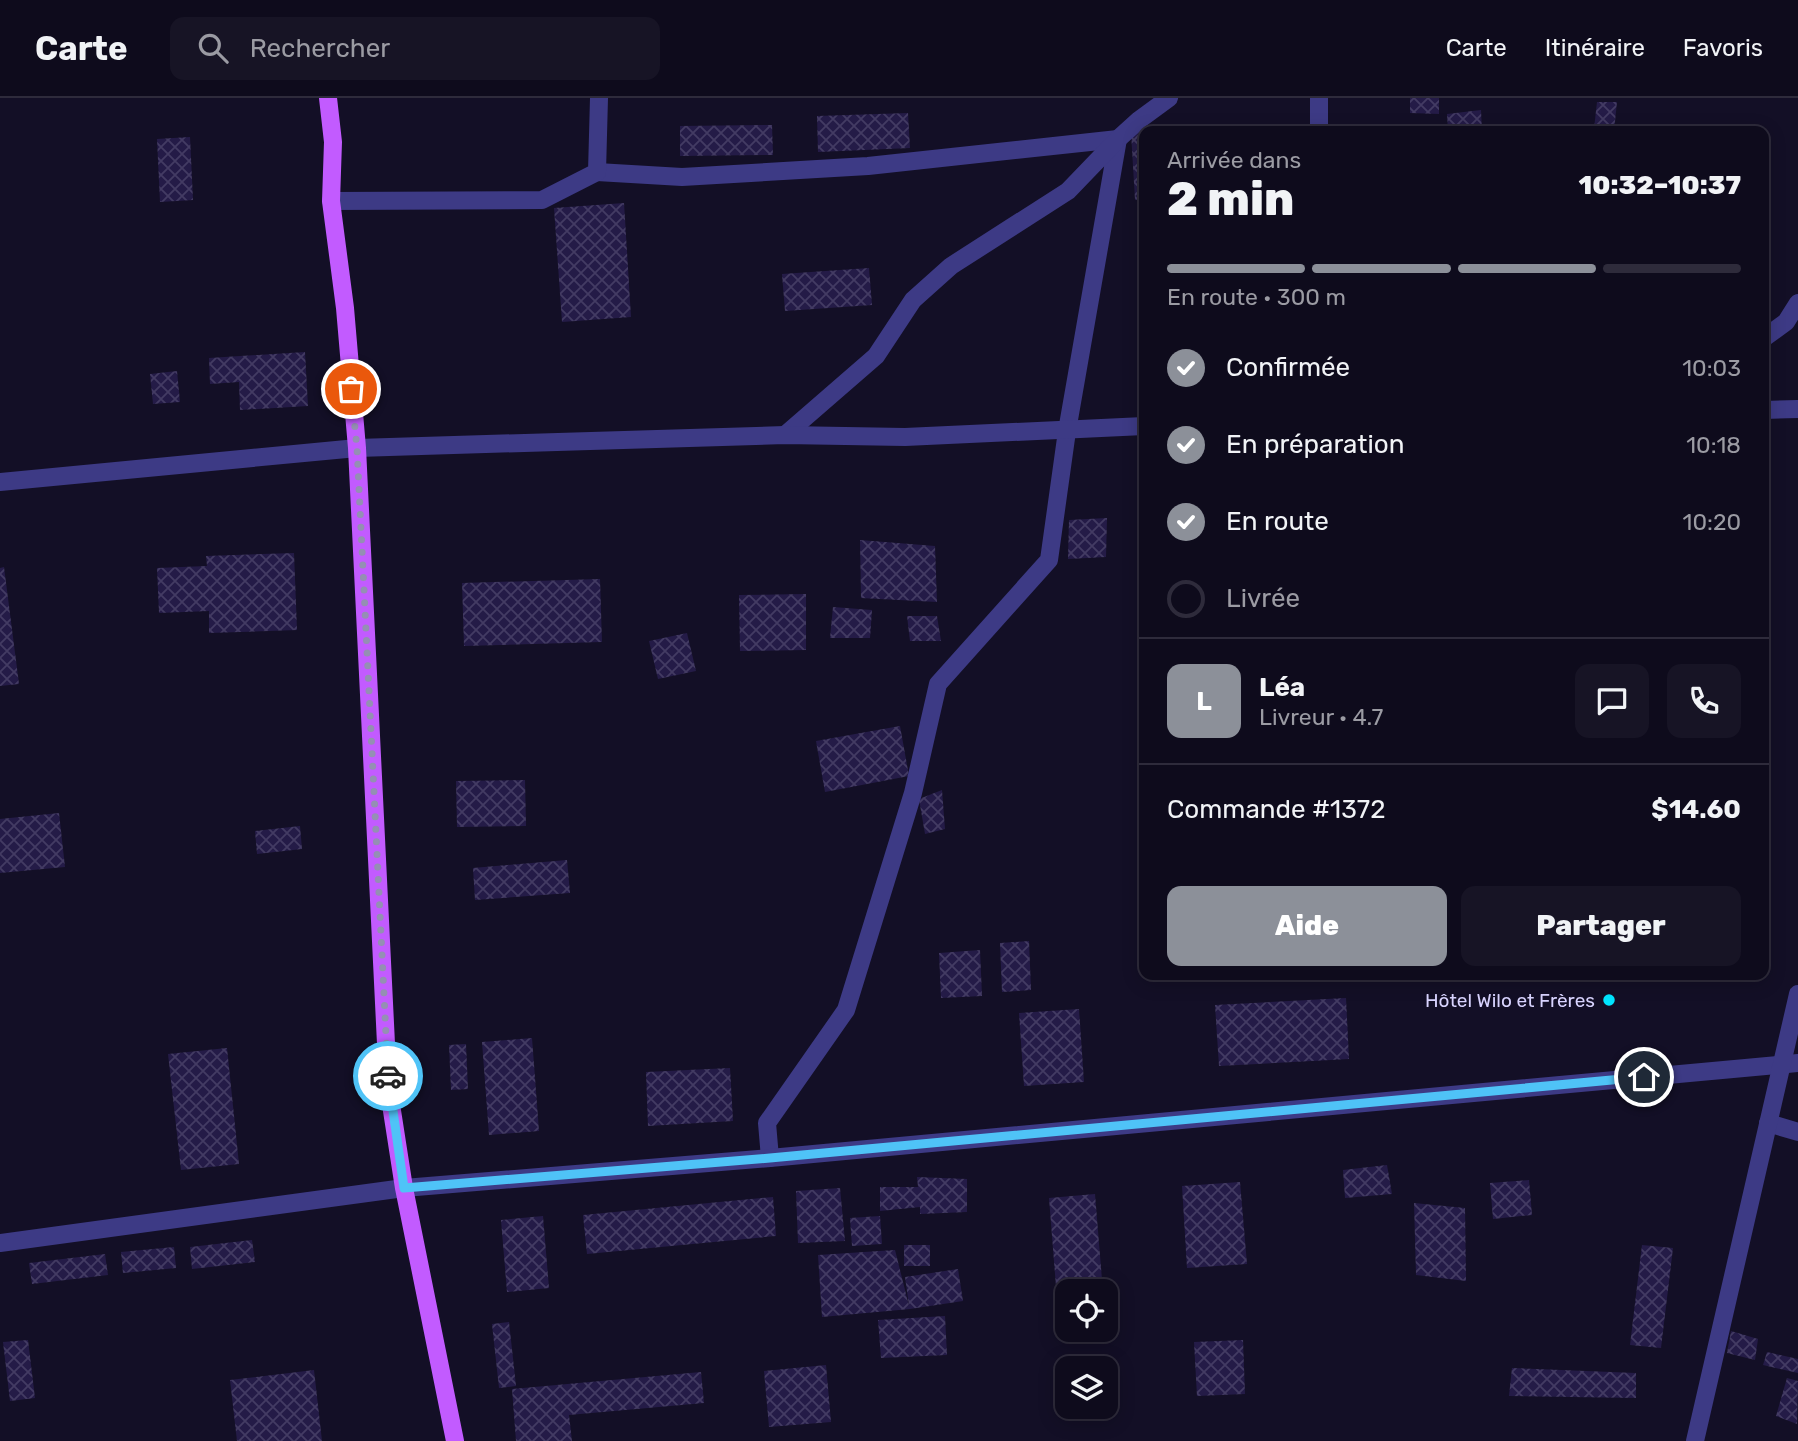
<!DOCTYPE html>
<html lang="fr">
<head>
<meta charset="utf-8">
<style>
  :root { --surface:#0e0b1c; --page:#171425; --text:#f1f3f6; --muted:#9b9ba3; --line:#2e2b3b; --accent:#8c9099 }
  body { margin:0; font-family:Rubik,sans-serif; background:var(--page); color:var(--text); height:100vh; display:flex; flex-direction:column; font-size:26px; white-space:nowrap }
  * { box-sizing:border-box; margin:0 }
  p { font-size:23px; color:var(--muted) }
  .icon { flex:none; width:38px; height:38px; fill:none; stroke:currentColor; stroke-width:2; stroke-linecap:round; stroke-linejoin:round }
  .map { position:relative; flex:1; overflow:hidden }
  .panel { position:absolute; left:1139px; top:28px; width:630px; height:854px; display:flex; flex-direction:column; background:var(--surface); border-radius:14px; box-shadow:0 4px 18px #0003,0 0 0 2px var(--line) }
  .panel>* { flex:none }
  .controls { position:absolute; left:1055px; top:1181px; display:grid; gap:14px }
  .controls a { display:grid; place-items:center; width:63px; height:63px; border-radius:14px; background:var(--surface); box-shadow:0 4px 18px #0003,0 0 0 2px var(--line); font-size:35px }
  .pin { position:absolute; display:grid; place-items:center; width:60px; height:60px; color:#fff; margin:-30px; border:4px solid #fff; border-radius:50%; box-shadow:0 2px 7px #0007 }
  .courier { position:absolute; display:grid; place-items:center; width:70px; height:70px; margin:-35px; border:5px solid #4fc3f7; border-radius:50%; background:#fff; color:#222; box-shadow:0 2px 9px #0007 }
  .summary em { font-style:normal; font-weight:800 }
  .summary div { display:flex; flex-direction:column-reverse }
  .summary { display:flex; align-items:center; justify-content:space-between; height:119px; padding:0 28px }
  h1 { font-size:46px; font-weight:800; line-height:52px }
  .bar { display:grid; grid-template-columns:repeat(4,1fr); gap:10px 7px; align-content:center; height:84px; padding:0 28px }
  .bar i { height:9px; border-radius:5px; background:var(--line) }
  .bar .current { background:var(--accent) }
  .bar p { grid-column:span 4 }
  .line { display:flex; align-items:center; gap:18px; padding:0 28px; border-top:2px solid var(--line) }
  .line div { flex:1 }
  .round { display:grid; place-items:center; flex:none; width:74px; height:74px; border-radius:14px; background:var(--page) }
  ol { padding:0 28px; list-style:none }
  li { display:flex; align-items:center; gap:21px; height:77px }
  li p { margin-inline-start:auto }
  li .icon { padding:7px; border-radius:50%; background:var(--accent); color:#fff; stroke-width:4 }
  li:last-child { color:var(--muted) }
  li i { width:38px; height:38px; border:4px solid var(--line); border-radius:50% }
  .cta { display:flex; gap:14px; margin-top:auto; padding:14px 28px }
  .cta a { flex:1; height:80px; border-radius:14px; background:var(--accent); color:#fff; font-size:28px; font-weight:800; line-height:80px; text-align:center }
  .cta a+a { background:var(--page); color:var(--text) }
  header { display:flex; align-items:center; gap:42px; box-sizing:border-box; height:98px; padding:0 35px; background:var(--surface); border-bottom:2px solid var(--line) }
  header strong { font-size:33px }
  nav { display:flex; gap:38px; margin-inline-start:auto; font-size:24px }
  .search { width:490px; height:63px; background:var(--page); display:flex; align-items:center; gap:18px; box-sizing:border-box; padding:0 24px; border-radius:14px; color:var(--muted); font-size:26px }
  .map>svg:first-child { display:block }
</style>
</head>
<body>
<header>
<strong>Carte</strong>
<div class="search"><svg class="icon" aria-label="search" viewBox="0 0 24 24"><circle cx="10" cy="10" r="6"/><path d="M15 15l6 6"/></svg>Rechercher</div>
<nav><a>Carte</a><a>Itinéraire</a><a>Favoris</a></nav>
</header>
<div class="map">
<svg width="1798" height="1343" viewBox="0 0 1798 1343">
  <defs>
    <pattern id="building-cross-hatch" width="8" height="8" patternUnits="userSpaceOnUse" patternTransform="scale(1.75)"><rect width="8" height="8" fill="#241b47"/><path d="M0 0l8 8M0 8l8-8" fill="none" stroke="#433b63"/></pattern>
  </defs>
  <rect width="100%" height="100%" fill="#130f26"/>
  <g fill="url(#building-cross-hatch)">
    <polygon points="1410,0 1439,0 1439,16 1410,15"/>
    <polygon points="1597,4 1617,4 1614,33 1594,31"/>
    <polygon points="1481,12 1482,33 1448,33 1447,16"/>
    <polygon points="908,15 910,50 818,54 817,18"/>
    <polygon points="772,27 773,57 680,58 680,28"/>
    <polygon points="1216,28 1217,33 1165,33 1165,31"/>
    <polygon points="1144,33 1144,101 1135,102 1131,34"/>
    <polygon points="190,39 193,102 160,104 157,41"/>
    <polygon points="624,105 631,219 562,224 554,110"/>
    <polygon points="1764,114 1768,114 1767,151 1764,151"/>
    <polygon points="869,170 872,207 785,213 782,176"/>
    <polygon points="305,254 308,308 240,312 239,284 210,286 209,260"/>
    <polygon points="177,273 180,304 153,306 150,276"/>
    <polygon points="1107,420 1106,459 1068,461 1069,422"/>
    <polygon points="860,442 935,448 937,504 861,500"/>
    <polygon points="294,455 297,532 209,535 209,513 159,515 157,470 207,468 206,458"/>
    <polygon points="4,469 19,586 0,588 0,470"/>
    <polygon points="600,481 602,544 464,548 462,485"/>
    <polygon points="806,496 806,552 740,553 739,497"/>
    <polygon points="833,509 872,512 870,540 830,540"/>
    <polygon points="907,518 937,518 941,543 910,543"/>
    <polygon points="687,535 696,573 658,581 649,543"/>
    <polygon points="900,628 909,678 825,694 816,643"/>
    <polygon points="525,682 526,728 457,729 456,683"/>
    <polygon points="942,692 945,731 925,736 919,701"/>
    <polygon points="59,715 65,769 0,775 0,721"/>
    <polygon points="300,728 302,751 257,756 255,733"/>
    <polygon points="567,762 570,795 475,802 473,770"/>
    <polygon points="1029,843 1031,892 1002,894 1000,845"/>
    <polygon points="980,852 982,898 941,900 939,855"/>
    <polygon points="1346,900 1349,961 1219,968 1215,907"/>
    <polygon points="1079,911 1084,984 1024,988 1019,915"/>
    <polygon points="532,940 539,1033 489,1037 482,944"/>
    <polygon points="466,946 468,991 451,992 449,947"/>
    <polygon points="227,950 239,1066 181,1072 168,956"/>
    <polygon points="730,970 733,1023 648,1028 646,974"/>
    <polygon points="1387,1067 1392,1096 1345,1100 1343,1072"/>
    <polygon points="917,1079 967,1081 967,1114 920,1116 920,1109 880,1113 880,1089 918,1089"/>
    <polygon points="1529,1082 1532,1117 1493,1121 1490,1085"/>
    <polygon points="1240,1084 1247,1166 1187,1170 1182,1088"/>
    <polygon points="840,1090 845,1143 798,1145 796,1093"/>
    <polygon points="1095,1096 1103,1194 1068,1194 1068,1213 1058,1214 1049,1100"/>
    <polygon points="773,1099 776,1138 587,1156 583,1117"/>
    <polygon points="1414,1105 1465,1110 1466,1183 1416,1177"/>
    <polygon points="543,1118 549,1190 507,1194 501,1122"/>
    <polygon points="880,1118 882,1146 852,1148 850,1120"/>
    <polygon points="252,1142 255,1164 192,1171 190,1149"/>
    <rect x="904" y="1147" width="26" height="21"/>
    <polygon points="1642,1147 1673,1150 1661,1250 1630,1247"/>
    <polygon points="174,1149 176,1170 123,1175 121,1154"/>
    <polygon points="895,1152 909,1208 905,1179 958,1171 963,1203 910,1211 822,1219 818,1157"/>
    <polygon points="105,1156 108,1177 32,1186 29,1165"/>
    <polygon points="945,1218 947,1257 881,1260 878,1222"/>
    <polygon points="509,1224 516,1288 499,1290 492,1226"/>
    <polygon points="1731,1233 1758,1241 1755,1262 1727,1255"/>
    <polygon points="28,1242 35,1300 10,1303 3,1244"/>
    <polygon points="1243,1242 1245,1296 1197,1298 1194,1244"/>
    <polygon points="1767,1254 1798,1261 1798,1275 1763,1267"/>
    <polygon points="826,1267 831,1324 769,1329 764,1273"/>
    <polygon points="1512,1270 1636,1275 1636,1300 1509,1298"/>
    <polygon points="314,1272 322,1343 237,1343 230,1282"/>
    <polygon points="701,1274 704,1305 569,1317 572,1343 516,1343 512,1291"/>
    <polygon points="1787,1280 1798,1283 1797,1326 1776,1318"/>
  </g>
  <g fill="none" stroke-linecap="round" stroke-linejoin="round">
    <g stroke="#3d3a85" stroke-width="18">
      <polyline points="1319,0 1319,33"/>
      <polyline points="597,74 682,79 868,68 1118,41 1067,333 1049,462 938,586 913,695 846,912 767,1025 770,1060"/>
      <polyline points="331,103 542,102 597,74 599,0"/>
      <polyline points="1764,240 1786,224 1798,205"/>
      <polyline points="1764,312 1798,311"/>
      <polyline points="785,337 876,258 913,202 951,168 1068,93 1118,41 1139,22 1169,0"/>
      <polyline points="0,384 357,350 785,337 905,339 1144,328"/>
      <polyline points="1768,1025 1798,1034"/>
      <polyline points="0,1145 404,1090 770,1060 1798,965"/>
      <polyline points="1695,1343 1798,896"/>
    </g>
    <polyline stroke="#c25bff" stroke-width="18" points="328,0 333,44 331,103 345,210 357,350 388,987 404,1090 455,1343"/>
  </g>
  <g fill="none" stroke-linecap="round" stroke-linejoin="round">
    <polyline stroke="#948fb3" stroke-width="7" stroke-dasharray="0 12.6" points="351,291 357,350 388,978"/>
    <polyline stroke="#4fc3f7" stroke-width="9" points="388,978 404,1090 770,1060 1644,979"/>
  </g>
  <circle fill="#00e5ff" stroke="#130f26" stroke-width="2.5" cx="1609" cy="902" r="7"/>
  <g text-anchor="middle" dominant-baseline="central" stroke-width="5" stroke-linejoin="round" paint-order="stroke">
    <g font-size="19" fill="#d9d4ff" stroke="#130f26" text-anchor="end">
      <text x="1595" y="902">Hôtel Wilo et Frères</text>
    </g>
  </g>
</svg>
<div class="controls">
<a><svg class="icon" aria-label="locate" viewBox="0 0 24 24"><circle cx="12" cy="12" r="6"/><path d="M12 2v4M12 18v4M2 12h4M18 12h4"/></svg></a>
<a><svg class="icon" aria-label="layers" viewBox="0 0 24 24"><path d="M12 4l9 5-9 5-9-5zM3 14l9 5 9-5"/></svg></a>
</div>
<div class="pin" style="left:351px;top:291px;background:#ea580c"><svg class="icon" aria-label="bag" viewBox="0 0 24 24"><path d="M5 8h14l-1 12H6zM9 8a3 3 0 0 1 6 0"/></svg></div>
<div class="pin" style="left:1644px;top:979px;background:#1f2937"><svg class="icon" aria-label="home" viewBox="0 0 24 24"><path d="M3 11l9-7 9 7M6 9v11h12V9"/></svg></div>
<div class="courier" style="left:388px;top:978px"><svg class="icon" aria-label="car" viewBox="0 0 24 24"><path d="M5 17H2v-5l4-1 3-4h7l3 4 3 1v5h-3M9 17h6M6 11h13"/><circle cx="7" cy="17" r="2"/><circle cx="17" cy="17" r="2"/></svg></div>
<section class="panel">
<div class="summary"><div><h1>2 min</h1><p>Arrivée dans</p></div><em>10:32–10:37</em></div>
<div class="bar"><i class="current"></i><i class="current"></i><i class="current"></i><i></i><p>En route · 300 m</p></div>
<ol>
<li><svg class="icon" aria-label="check" viewBox="0 0 24 24"><path d="M5 12l5 5 9-10"/></svg>Confirmée<p>10:03</p></li>
<li><svg class="icon" aria-label="check" viewBox="0 0 24 24"><path d="M5 12l5 5 9-10"/></svg>En préparation<p>10:18</p></li>
<li><svg class="icon" aria-label="check" viewBox="0 0 24 24"><path d="M5 12l5 5 9-10"/></svg>En route<p>10:20</p></li>
<li><i></i>Livrée</li>
</ol>
<div class="line" style="height:126px"><b class="round" style="background:var(--accent);color:#fff">L</b><div><b>Léa</b><p>Livreur · 4.7</p></div><a class="round"><svg class="icon" aria-label="chat" viewBox="0 0 24 24"><path d="M4 5h16v11H9l-5 4z"/></svg></a><a class="round"><svg class="icon" aria-label="phone" viewBox="0 0 24 24"><path d="M5 4h4l2 5-3 2q2 4 5 5l2-3 5 2v4C11 20 4 13 5 4z"/></svg></a></div>
<div class="line" style="height:91px"><div>Commande #1372</div><b>$14.60</b></div>
<div class="cta"><a>Aide</a><a>Partager</a></div>
</section>
</div>
</body>
</html>
